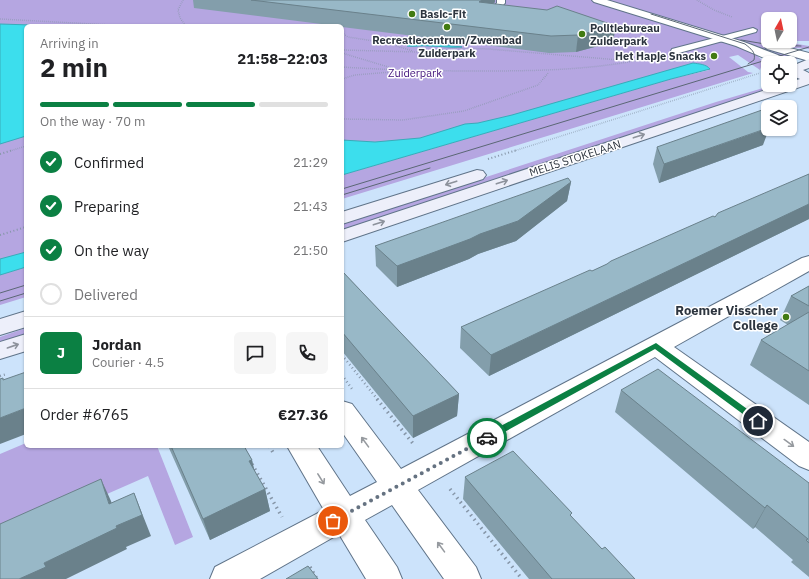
<!DOCTYPE html>
<html lang="en">
<head>
<meta charset="utf-8">
<style>
  :root { --surface:#fff; --page:#f6f6f6; --text:#202124; --muted:#757577; --line:#e0e0e0; --accent:#0b8043 }
  body { margin:0; font-family:"IBM Plex Sans",sans-serif; background:var(--page); color:var(--text); height:100vh; display:flex; flex-direction:column; font-size:15px; white-space:nowrap }
  * { box-sizing:border-box; margin:0 }
  p { font-size:13px; color:var(--muted) }
  .icon { flex:none; width:22px; height:22px; fill:none; stroke:currentColor; stroke-width:2; stroke-linecap:round; stroke-linejoin:round }
  .map { position:relative; flex:1; overflow:hidden }
  .sheet { position:absolute; left:24px; top:24px; width:320px; height:424px; display:flex; flex-direction:column; background:var(--surface); border-radius:6px; box-shadow:0 1px 3px #0004 }
  .sheet>* { flex:none }
  .needle { width:26px; rotate:9deg }
  .buttons { position:absolute; left:761px; top:12px; display:grid; gap:8px }
  .buttons a { display:grid; place-items:center; width:36px; height:36px; border-radius:6px; background:var(--surface); box-shadow:0 1px 3px #0004; font-size:20px }
  .pin { position:absolute; display:grid; place-items:center; width:34px; height:34px; color:#fff; margin:-17px; border:2px solid #fff; border-radius:50%; box-shadow:0 1px 4px #0007 }
  .courier { position:absolute; display:grid; place-items:center; width:40px; height:40px; margin:-20px; border:3px solid #0b8043; border-radius:50%; background:#fff; color:#222; box-shadow:0 1px 5px #0007 }
  .summary em { font-style:normal; font-weight:700 }
  .summary div { display:flex; flex-direction:column-reverse }
  .summary { display:flex; align-items:center; justify-content:space-between; height:68px; padding:0 16px }
  h1 { font-size:26px; font-weight:700; line-height:30px }
  .bar { display:grid; grid-template-columns:repeat(4,1fr); gap:6px 4px; align-content:center; height:48px; padding:0 16px }
  .bar i { height:5px; border-radius:3px; background:var(--line) }
  .bar .selected { background:var(--accent) }
  .bar p { grid-column:span 4 }
  .line { display:flex; align-items:center; gap:10px; padding:0 16px; border-top:1px solid var(--line) }
  .line div { flex:1 }
  .round { display:grid; place-items:center; flex:none; width:42px; height:42px; border-radius:6px; background:var(--page) }
  ol { padding:0 16px; list-style:none }
  li { display:flex; align-items:center; gap:12px; height:44px }
  li p { margin-inline-start:auto }
  li .icon { padding:4px; border-radius:50%; background:var(--accent); color:#fff; stroke-width:4 }
  li:last-child { color:var(--muted) }
  li i { width:22px; height:22px; border:2px solid var(--line); border-radius:50% }
  .map>svg:first-child { display:block }
</style>
</head>
<body>
<div class="map">
<svg width="809" height="579" viewBox="0 0 809 579">
  <rect width="100%" height="100%" fill="#cce3fb"/>
  <g fill="#b5a6e1">
    <polygon points="0,0 809,0 809,41 790,41 790,19 768,19 768,41 789,41 786,42 809,46 809,49 785,47 804,57 789,61 754,53 763,61 760,70 738,55 729,57 748,72 753,73 342,199 342,175 671,79 709,70 708,67 342,169 342,26 26,26 26,260 0,267"/>
    <polygon points="773,85 782,85 342,232 342,224 716,102"/>
    <polygon points="26,267 26,297 0,305 0,275"/>
    <polygon points="26,328 26,338 0,347 0,337"/>
    <polygon points="26,443 26,446 157,446 193,537 175,545 148,476 0,541 0,454"/>
  </g>
  <g fill="#3cdeed" stroke="#38abb9">
    <polygon points="0,24 62,26 26,26 26,136 0,144"/>
    <path d="M414,41l5,1 43,5c-12,1 -22,-1 -33,-1 -7,-1 -14,1 -22,0z"/>
    <path d="M693,63c6,1 13,1 17,6l-39,10 -329,96v-35l33,2 45,-4 45,-14 13,-1 34,-8z"/>
    <polygon points="26,252 26,267 0,275 0,259"/>
  </g>
  <g fill="none" stroke-linecap="round" stroke-linejoin="round">
    <g stroke="#607489" stroke-width="2">
      <g id="lane">
        <polygon points="497,0 505,0 505,3 496,12 503,15 499,17 488,16 487,14 497,3"/>
        <polygon points="753,28 757,30 756,32 675,54 671,51 672,49"/>
      </g>
    </g>
    <g stroke="#607489" stroke-width="2">
      <g id="street">
        <polygon points="592,0 607,0 744,42 791,60 793,63 790,66 790,63 776,63 736,46 594,2"/>
        <polygon points="771,43 809,53 809,61 767,49 765,47 767,45"/>
        <polygon points="809,256 809,271 674,347 809,442 809,470 799,466 655,357 418,490 476,567 481,579 444,579 392,505 365,520 397,567 402,579 366,579 339,534 260,579 210,579 215,567 324,510 287,446 317,446 350,496 377,482 342,432 342,401 352,404 401,469 802,258"/>
      </g>
    </g>
    <g stroke="#607489" stroke-width="2">
      <g id="secondary">
        <polygon points="809,59 809,68 803,70 809,73 809,84 342,242 342,230 781,85 790,85 790,82 800,79 793,76 790,70 792,66"/>
        <polygon points="477,170 483,171 486,175 483,179 342,224 342,212"/>
        <polygon points="26,311 26,327 0,335 0,319"/>
        <polygon points="26,334 26,351 0,359 0,342"/>
      </g>
    </g>
    <g stroke="#8696a8" stroke-width="1.5" stroke-dasharray="0.5 1.5" stroke-linecap="butt">
      <polyline points="183,0 178,10 180,18 186,26"/>
      <polyline points="697,0 714,10 732,17"/>
      <polyline points="0,19 130,26"/>
      <polyline points="342,33 348,37 387,43 413,51"/>
      <polyline points="342,50 417,52 458,48 489,49 631,61"/>
      <polyline points="342,53 395,69"/>
      <path d="M342,67c46,3 91,4 137,4 61,0 120,-1 179,-15"/>
      <polyline points="342,79 355,75 391,72"/>
      <polyline points="342,119 403,120 464,111 538,85 549,72"/>
      <polyline points="10,151 26,146"/>
      <polyline points="514,151 760,73"/>
    </g>
    <g stroke="#8696a8" stroke-width="2" stroke-dasharray="1 2.5" stroke-linecap="butt">
      <polyline points="0,154 13,150"/>
      <polyline points="488,159 517,150"/>
      <polyline points="0,235 26,227"/>
    </g>
    <g stroke="#8696a8" stroke-width="2.5" stroke-dasharray="1 3" stroke-linecap="butt">
      <polyline points="342,355 378,400"/>
      <polyline points="342,375 352,389"/>
      <polyline points="0,376 7,374"/>
    </g>
    <g stroke="#8696a8" stroke-width="3.5" stroke-dasharray="1.5 4" stroke-linecap="butt">
      <polyline points="377,399 415,446"/>
      <polyline points="269,446 274,454"/>
      <polyline points="252,464 282,517"/>
      <polyline points="450,489 522,579"/>
      <polyline points="310,567 317,579"/>
    </g>
    <use href="#lane" fill="#fff" fill-rule="evenodd"/>
    <use href="#street" fill="#fff" fill-rule="evenodd"/>
    <use href="#secondary" fill="#edeffa" fill-rule="evenodd"/>
    <g stroke="#5b6775" stroke-width="1">
      <path d="M651,14l94,30c6,5 11,8 9,16l-6,4"/>
      <polyline points="741,40 771,45 801,46"/>
      <polyline points="342,189 809,47"/>
      <polyline points="342,195 430,168"/>
      <polyline points="0,293 26,285"/>
      <polyline points="0,301 26,293"/>
    </g>
  </g>
  <g fill="#839eab">
    <polygon points="193,0 495,0 495,2 493,4 613,42 576,52 549,53 342,27 342,26 337,26 194,8"/>
    <polygon points="763,145 659,183 653,164 657,147"/>
    <polygon points="809,174 809,219 489,376 460,348 461,327 592,271 715,217"/>
    <polygon points="571,182 567,201 516,241 478,254 469,259 397,287 376,266 375,246"/>
    <polygon points="342,271 459,394 457,416 413,438 342,351"/>
    <polygon points="809,286 809,405 750,365 761,340 788,325 780,320 791,296"/>
    <polygon points="621,390 809,483 809,577 791,562 793,560 755,527 753,529 615,412"/>
    <polygon points="168,446 244,446 252,460 254,471 265,489 270,511 210,540"/>
    <polygon points="465,477 571,517 602,549 635,579 529,579 463,499"/>
  </g>
  <g fill="#6a818b">
    <polygon points="482,0 495,0 495,2 478,18 479,2"/>
    <polygon points="616,26 613,42 576,52 578,35"/>
    <polygon points="768,128 768,129 769,129 763,145 659,183 664,164"/>
    <polygon points="571,182 567,201 516,241 478,254 469,259 397,287 397,266"/>
    <polygon points="809,204 809,219 489,376 491,355"/>
    <polygon points="459,394 457,416 413,438 413,416"/>
    <polygon points="26,408 26,434 0,444 0,418"/>
    <polygon points="252,460 257,482 249,461"/>
    <polygon points="101,479 111,501 119,525 109,504"/>
    <polygon points="265,489 270,511 210,540 203,519"/>
    <polygon points="134,493 151,536 126,547 127,549 66,579 19,579 44,563 116,526"/>
    <polygon points="767,505 755,527 753,529 765,508"/>
  </g>
  <g fill="#98b8c7" stroke="#6a818b">
    <polygon points="251,0 482,0 479,2 547,10 557,6 616,26 578,35 551,36"/>
    <polygon points="762,110 768,125 768,128 664,164 657,147"/>
    <polygon points="809,174 809,204 491,355 461,327 590,270 592,271 607,264 611,261 713,216 715,217 718,213"/>
    <polygon points="568,178 571,182 518,221 480,234 470,239 397,266 375,246"/>
    <polygon points="342,271 459,394 413,416 342,332"/>
    <polygon points="809,286 809,306 791,296"/>
    <polygon points="809,312 809,371 761,340"/>
    <polygon points="658,369 809,483 809,543 806,540 808,539 767,505 765,508 621,390"/>
    <polygon points="26,372 26,408 0,418 0,379 3,378 3,380"/>
    <polygon points="171,446 244,446 252,460 249,461 265,489 203,519"/>
    <polygon points="513,451 572,513 570,515 588,534 602,549 605,547 635,579 552,579 465,477"/>
    <polygon points="101,479 109,504 134,493 142,515 116,526 117,528 44,563 46,567 19,579 0,579 0,524"/>
    <polygon points="308,566 318,579 286,579"/>
  </g>
  <defs><path id="oneway-shaft" d="M-6 0H5M1.5-3L5.5 0L1.5 3" fill="none" stroke-width="1.6" stroke-linecap="round" stroke-linejoin="round"/></defs>
  <g stroke="#8d929c">
    <use href="#oneway-shaft" transform="translate(639 136) rotate(-18)"/>
    <use href="#oneway-shaft" transform="translate(502 182) rotate(-18)"/>
    <use href="#oneway-shaft" transform="translate(451 183) rotate(162)"/>
    <use href="#oneway-shaft" transform="translate(379 223) rotate(-18)"/>
    <use href="#oneway-shaft" transform="translate(13 346) rotate(-19)"/>
  </g>
  <g stroke="#969a9f">
    <use href="#oneway-shaft" transform="translate(365 442) rotate(-126)"/>
    <use href="#oneway-shaft" transform="translate(789 443) rotate(36)"/>
    <use href="#oneway-shaft" transform="translate(321 479) rotate(58)"/>
    <use href="#oneway-shaft" transform="translate(441 547) rotate(-126)"/>
  </g>
  <polygon fill="#0b8043" points="656,343 761,419 761,423 755,423 655,349 490,440 484,440 483,438 484,435"/>
  <g fill="none" stroke-linecap="round" stroke-linejoin="round">
    <polyline stroke="#657281" stroke-width="4" stroke-dasharray="0 7.2" points="333,521 487,438"/>
  </g>
  <g fill="#427b12" stroke="#fff" stroke-width="1.5">
    <circle cx="412" cy="14" r="4"/>
    <circle cx="447" cy="27" r="4"/>
    <circle cx="582" cy="34" r="4"/>
    <circle cx="714" cy="56" r="4"/>
    <circle cx="786" cy="317" r="4"/>
  </g>
  <g text-anchor="middle" dominant-baseline="central" stroke-width="3" stroke-linejoin="round" paint-order="stroke">
    <g font-size="11" font-weight="bold" fill="#2d353f" stroke="#fff" text-anchor="start">
      <text x="420" y="14">Basic-Fit</text>
      <text x="590" y="28">Politiebureau<tspan x="590" dy="13">Zuiderpark</tspan></text>
      <text x="447" y="40" text-anchor="middle">Recreatiecentrum/Zwembad<tspan x="447" dy="13">Zuiderpark</tspan></text>
      <text x="706" y="56" text-anchor="end">Het Hapje Snacks</text>
    </g>
    <g font-size="11" fill="#41127b" stroke="#fff">
      <text x="415" y="73">Zuiderpark</text>
    </g>
    <g font-size="11" fill="#2d353f" stroke="#fff">
      <text transform="translate(575 158) rotate(-18)">MELIS STOKELAAN</text>
    </g>
    <g font-size="13" font-weight="bold" fill="#2d353f" stroke="#fff" text-anchor="end">
      <text x="778" y="310">Roemer Visscher<tspan x="778" dy="15">College</tspan></text>
    </g>
  </g>
</svg>
<div class="buttons">
<a><svg class="needle" viewBox="-14 -14 28 28"><path d="M0-13l5 13h-10z" fill="#e53935"/><path d="M0 13l5-13h-10z" fill="#757577"/></svg></a>
<a><svg class="icon" aria-label="locate" viewBox="0 0 24 24"><circle cx="12" cy="12" r="6"/><path d="M12 2v4M12 18v4M2 12h4M18 12h4"/></svg></a>
<a><svg class="icon" aria-label="layers" viewBox="0 0 24 24"><path d="M12 4l9 5-9 5-9-5zM3 14l9 5 9-5"/></svg></a>
</div>
<div class="pin" style="left:333px;top:521px;background:#ea580c"><svg class="icon" aria-label="bag" viewBox="0 0 24 24"><path d="M5 8h14l-1 12H6zM9 8a3 3 0 0 1 6 0"/></svg></div>
<div class="pin" style="left:758px;top:421px;background:#1f2937"><svg class="icon" aria-label="home" viewBox="0 0 24 24"><path d="M3 11l9-7 9 7M6 9v11h12V9"/></svg></div>
<div class="courier" style="left:487px;top:438px"><svg class="icon" aria-label="car" viewBox="0 0 24 24"><path d="M5 17H2v-5l4-1 3-4h7l3 4 3 1v5h-3M9 17h6M6 11h13"/><circle cx="7" cy="17" r="2"/><circle cx="17" cy="17" r="2"/></svg></div>
<section class="sheet">
<div class="summary"><div><h1>2 min</h1><p>Arriving in</p></div><em>21:58–22:03</em></div>
<div class="bar"><i class="selected"></i><i class="selected"></i><i class="selected"></i><i></i><p>On the way · 70 m</p></div>
<ol>
<li><svg class="icon" aria-label="check" viewBox="0 0 24 24"><path d="M5 12l5 5 9-10"/></svg>Confirmed<p>21:29</p></li>
<li><svg class="icon" aria-label="check" viewBox="0 0 24 24"><path d="M5 12l5 5 9-10"/></svg>Preparing<p>21:43</p></li>
<li><svg class="icon" aria-label="check" viewBox="0 0 24 24"><path d="M5 12l5 5 9-10"/></svg>On the way<p>21:50</p></li>
<li><i></i>Delivered</li>
</ol>
<div class="line" style="height:72px"><b class="round" style="background:var(--accent);color:#fff">J</b><div><b>Jordan</b><p>Courier · 4.5</p></div><a class="round"><svg class="icon" aria-label="chat" viewBox="0 0 24 24"><path d="M4 5h16v11H9l-5 4z"/></svg></a><a class="round"><svg class="icon" aria-label="phone" viewBox="0 0 24 24"><path d="M5 4h4l2 5-3 2q2 4 5 5l2-3 5 2v4C11 20 4 13 5 4z"/></svg></a></div>
<div class="line" style="height:52px"><div>Order #6765</div><b>€27.36</b></div>
</section>
</div>
</body>
</html>
